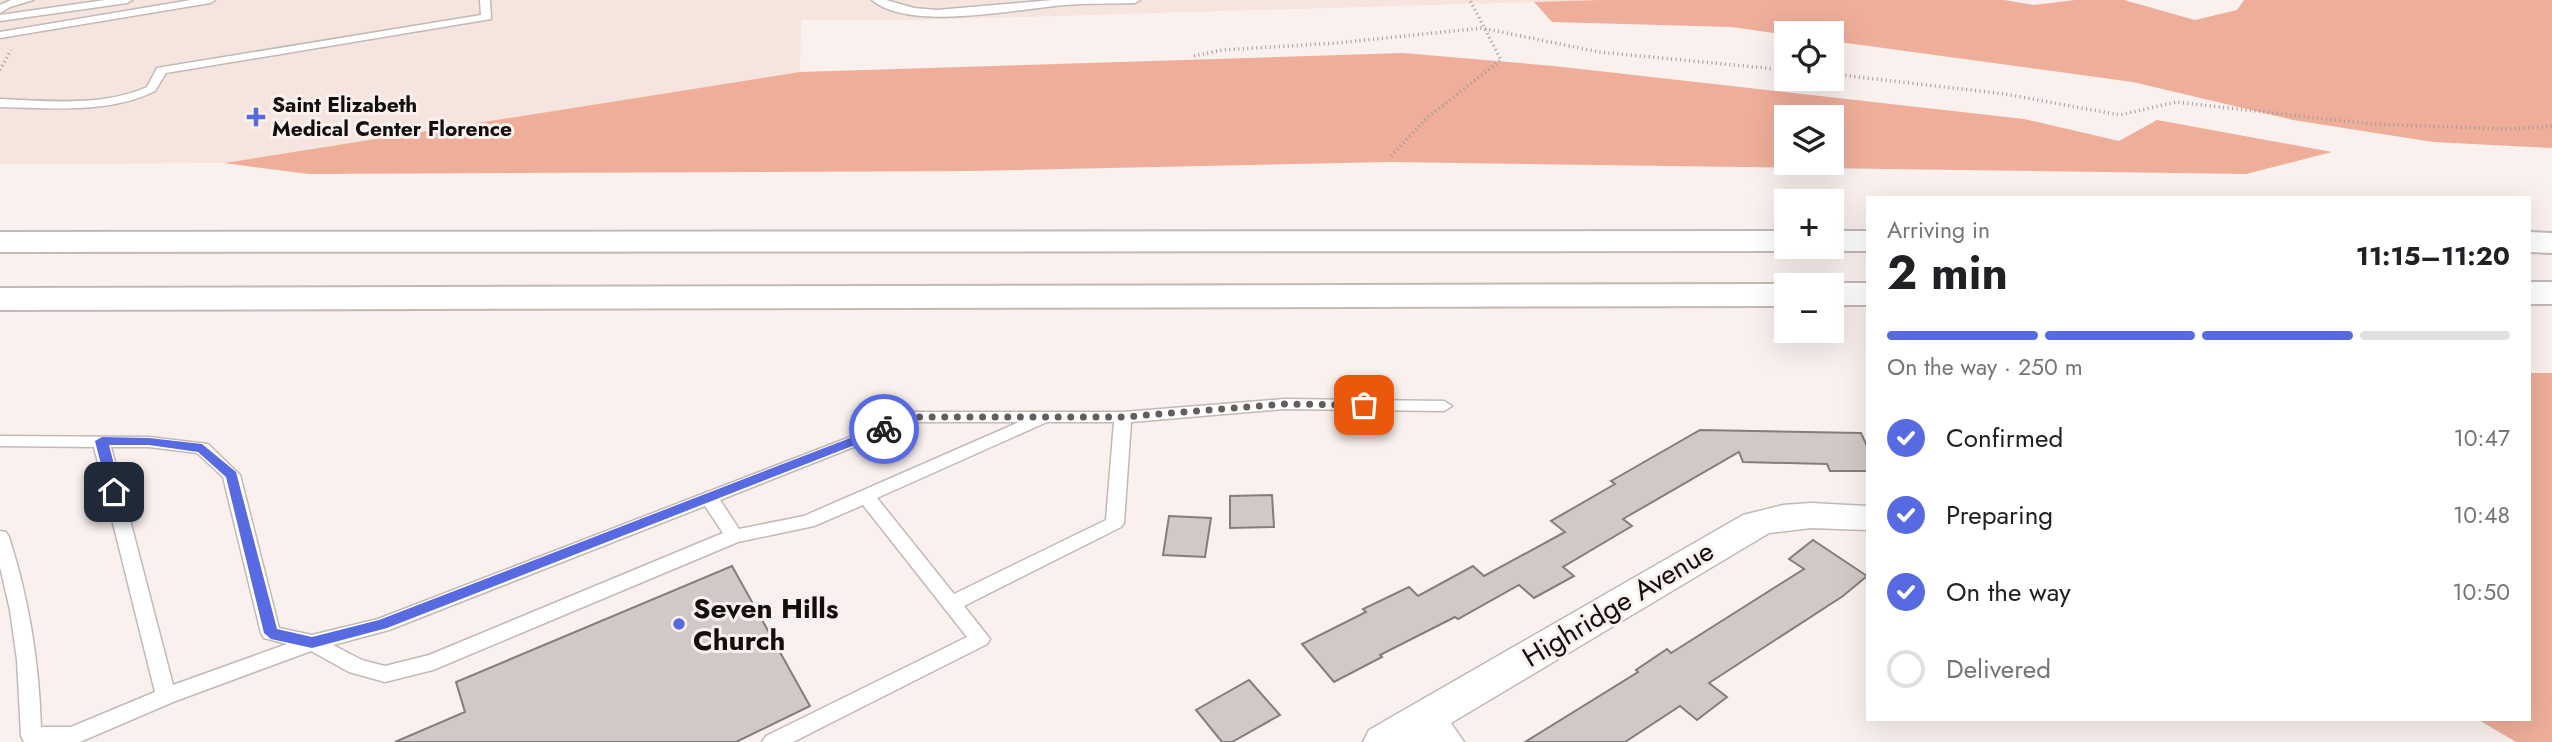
<!DOCTYPE html>
<html lang="en">
<head>
<meta charset="utf-8">
<style>
  :root { --surface:#fff; --page:#f2f2f2; --text:#202124; --muted:#757577; --line:#e0e0e0; --accent:#586ae1 }
  body { margin:0; font-family:Jost,sans-serif; background:var(--page); color:var(--text); height:100vh; display:flex; flex-direction:column; font-size:26px; white-space:nowrap }
  * { box-sizing:border-box; margin:0 }
  p { font-size:23px; color:var(--muted) }
  .icon { flex:none; width:38px; height:38px; fill:none; stroke:currentColor; stroke-width:2; stroke-linecap:round; stroke-linejoin:round }
  .map { position:relative; flex:1; overflow:hidden }
  .details { position:absolute; left:1866px; top:196px; width:665px; height:525px; display:flex; flex-direction:column; background:var(--surface); border-radius:0px; box-shadow:0 7px 28px #0002 }
  .details>* { flex:none }
  .buttons { position:absolute; left:1774px; top:21px; display:grid; gap:14px }
  .buttons a { display:grid; place-items:center; width:70px; height:70px; border-radius:0px; background:var(--surface); box-shadow:0 7px 28px #0002; font-size:35px }
  .pin { position:absolute; display:grid; place-items:center; width:60px; height:60px; color:#fff; margin:-30px; border-radius:14px; box-shadow:0 4px 10px #0006 }
  .courier { position:absolute; display:grid; place-items:center; width:70px; height:70px; margin:-35px; border:5px solid #586ae1; border-radius:50%; background:#fff; color:#222; box-shadow:0 2px 9px #0007 }
  .summary em { font-style:normal; font-weight:700 }
  .summary div { display:flex; flex-direction:column-reverse }
  .summary { display:flex; align-items:center; justify-content:space-between; height:119px; padding:0 21px }
  h1 { font-size:46px; font-weight:700; line-height:52px }
  .bar { display:grid; grid-template-columns:repeat(4,1fr); gap:10px 7px; align-content:center; height:84px; padding:0 21px }
  .bar i { height:9px; border-radius:5px; background:var(--line) }
  .bar .active { background:var(--accent) }
  .bar p { grid-column:span 4 }
  ol { padding:0 21px; list-style:none }
  li { display:flex; align-items:center; gap:21px; height:77px }
  li p { margin-inline-start:auto }
  li .icon { padding:7px; border-radius:50%; background:var(--accent); color:#fff; stroke-width:4 }
  li:last-child { color:var(--muted) }
  li i { width:38px; height:38px; border:4px solid var(--line); border-radius:50% }
  .map>svg:first-child { display:block }
</style>
</head>
<body>
<div class="map">
<svg width="2552" height="742" viewBox="0 0 2552 742">
  <rect width="100%" height="100%" fill="#faf1ee"/>
  <polygon fill="#f6e4de" points="0,0 1599,0 919,20 801,20 800,72 224,163 0,164"/>
  <g fill="#eeae99" fill-rule="evenodd">
    <polygon points="1599,0 2004,0 2034,5 2075,0 2124,0 2195,20 2237,10 2244,0 2552,0 2552,148 2433,142 2293,120 2133,82 1832,41 1832,33 1787,35 1732,27 1552,22 1534,2"/>
    <path d="M1403,53l151,13 470,53 95,22 38,-21 175,32 -86,22 -856,-12 -418,9 -663,3 -85,-11 576,-91zM1787,117h45v46h-45z"/>
    <polygon points="2529,373 2552,373 2552,742 2516,742 2477,719 2529,719"/>
  </g>
  <g fill="#d2c9c6" stroke="#867d7b" stroke-width="2">
    <polygon points="1700,430 1861,433 1867,446 1867,471 1830,471 1827,464 1743,462 1739,452 1623,519 1632,526 1563,567 1574,576 1534,598 1519,585 1458,619 1455,617 1380,655 1382,657 1334,682 1302,644 1366,612 1363,609 1409,587 1418,596 1473,566 1484,576 1565,532 1551,521 1615,484 1611,481"/>
    <polygon points="1272,495 1274,527 1230,528 1230,496"/>
    <polygon points="1169,516 1211,518 1205,557 1163,555"/>
    <polygon points="1813,540 1867,576 1843,596 1709,683 1727,697 1697,720 1680,706 1625,742 1525,742 1638,672 1636,670 1667,649 1671,653 1804,569 1789,559"/>
    <polygon points="732,566 810,706 736,742 395,742 465,712 456,682"/>
    <polygon points="1249,680 1280,715 1232,742 1222,742 1196,710"/>
  </g>
  <g fill="none" stroke-linecap="round" stroke-linejoin="round">
    <g stroke="#c2b9b6" stroke-width="3">
      <g id="lane">
        <polygon points="11,0 33,0 10,7 0,13 0,5"/>
        <polygon points="105,0 132,0 127,3 0,21 0,15"/>
        <polygon points="191,0 215,0 210,3 0,38 0,32"/>
        <path d="M480,0h10l1,19 -325,54 -11,18c-46,23 -105,17 -155,16v-8c47,2 103,8 147,-12l10,-19 324,-53z"/>
        <path d="M872,0h14l28,8 23,2 116,-10h87l-5,3c-24,1 -47,0 -71,2 -47,4 -154,27 -192,-5z"/>
        <path d="M1284,399l160,2 8,5 -8,5 -160,-2 -153,13 -7,101 -3,4 -157,79 26,33 -3,5 -194,98h-31l4,-6 201,-99 -104,-132 -49,21 -76,16 -305,128 -48,12 -36,-10 -38,-21 -138,51 -93,40h-56l-3,-6 -4,-76 -7,-50 -10,-43v-36l6,1 3,5c20,62 30,125 32,190h30l84,-35 -61,-245 -94,-1v-10l149,1 59,7 32,31 39,153 33,7 66,-16 537,-207h208zM917,422h102l-215,94 -65,13 -19,-29zM1047,422h67l-8,98 -152,74 -77,-96zM111,447h38l48,6 26,24 38,156 3,5 23,6 -114,41zM705,506l18,27 -294,122 -44,11 -23,-6 -29,-15 56,-15z"/>
      </g>
    </g>
    <g stroke="#c2b9b6" stroke-width="3">
      <polygon id="street" points="1811,503 1867,506 1867,530 1811,528 1769,533 1451,723 1464,742 1363,742 1369,730 1743,515 1783,505"/>
    </g>
    <g stroke="#c2b9b6" stroke-width="4">
      <g id="highway">
        <polygon points="1787,231 1787,247 1799,248 1787,251 0,252 0,232"/>
        <polygon points="1832,231 1867,231 1867,251 1832,251 1820,248 1832,247"/>
        <polygon points="2529,232 2552,233 2552,253 2529,252"/>
        <rect x="2529" y="282" width="23" height="22"/>
        <polygon points="1832,283 1867,283 1867,305 1832,305 1832,285 1824,285"/>
        <polygon points="1787,284 1791,285 1787,285 1787,306 0,310 0,288"/>
      </g>
    </g>
    <g stroke="#a19a98" stroke-width="3.5" stroke-dasharray="1 3.5" stroke-linecap="butt">
      <polyline points="1194,56 1222,50 1337,43 1482,28 1599,52 1787,70"/>
      <polyline points="0,70 11,50"/>
      <polyline points="1832,74 2005,94 2120,115 2176,102 2371,124 2511,129 2552,126"/>
      <polyline points="1391,156 1428,117 1501,60 1470,0"/>
    </g>
    <use href="#lane" fill="#fff" fill-rule="evenodd"/>
    <use href="#street" fill="#fff" fill-rule="evenodd"/>
    <use href="#highway" fill="#fff" fill-rule="evenodd"/>
  </g>
  <polygon fill="#586ae1" points="884,425 890,429 888,432 387,628 312,648 271,639 264,633 226,477 198,452 149,445 109,445 121,492 114,496 108,492 95,441 102,437 149,438 202,444 236,472 277,629 312,637 379,620"/>
  <g fill="none" stroke-linecap="round" stroke-linejoin="round">
    <polyline stroke="#635e5c" stroke-width="7" stroke-dasharray="0 12.6" points="884,429 915,417 1123,417 1284,404 1364,405"/>
  </g>
  <g fill="#586ae1" stroke="#faf1ee" stroke-width="2.5">
    <path d="M252.5 106.5h7v7h7v7h-7v7h-7v-7h-7v-7h7z"/>
    <circle cx="679" cy="624" r="7"/>
  </g>
  <g text-anchor="middle" dominant-baseline="central" stroke-width="6" stroke-linejoin="round" paint-order="stroke">
    <g font-size="21" font-weight="bold" fill="#120f0e" stroke="#faf1ee" text-anchor="start">
      <text x="272" y="105">Saint Elizabeth<tspan x="272" dy="24">Medical Center Florence</tspan></text>
    </g>
    <g font-size="28" fill="#120f0e" stroke="#faf1ee">
      <text transform="translate(1618 604) rotate(-31)">Highridge Avenue</text>
    </g>
    <g font-size="28" font-weight="bold" fill="#120f0e" stroke="#faf1ee" text-anchor="start">
      <text x="693" y="608">Seven Hills<tspan x="693" dy="32">Church</tspan></text>
    </g>
  </g>
</svg>
<div class="buttons">
<a><svg class="icon" aria-label="locate" viewBox="0 0 24 24"><circle cx="12" cy="12" r="6"/><path d="M12 2v4M12 18v4M2 12h4M18 12h4"/></svg></a>
<a><svg class="icon" aria-label="layers" viewBox="0 0 24 24"><path d="M12 4l9 5-9 5-9-5zM3 14l9 5 9-5"/></svg></a>
<a>+</a>
<a>−</a>
</div>
<div class="pin" style="left:1364px;top:405px;background:#ea580c"><svg class="icon" aria-label="bag" viewBox="0 0 24 24"><path d="M5 8h14l-1 12H6zM9 8a3 3 0 0 1 6 0"/></svg></div>
<div class="pin" style="left:114px;top:492px;background:#1f2937"><svg class="icon" aria-label="home" viewBox="0 0 24 24"><path d="M3 11l9-7 9 7M6 9v11h12V9"/></svg></div>
<div class="courier" style="left:884px;top:429px"><svg class="icon" aria-label="bike" viewBox="0 0 24 24"><circle cx="6" cy="16" r="4"/><circle cx="18" cy="16" r="4"/><path d="M6 16l4-8h5l3 8M10 8l3 8H6M13 5h3"/></svg></div>
<section class="details">
<div class="summary"><div><h1>2 min</h1><p>Arriving in</p></div><em>11:15–11:20</em></div>
<div class="bar"><i class="active"></i><i class="active"></i><i class="active"></i><i></i><p>On the way · 250 m</p></div>
<ol>
<li><svg class="icon" aria-label="check" viewBox="0 0 24 24"><path d="M5 12l5 5 9-10"/></svg>Confirmed<p>10:47</p></li>
<li><svg class="icon" aria-label="check" viewBox="0 0 24 24"><path d="M5 12l5 5 9-10"/></svg>Preparing<p>10:48</p></li>
<li><svg class="icon" aria-label="check" viewBox="0 0 24 24"><path d="M5 12l5 5 9-10"/></svg>On the way<p>10:50</p></li>
<li><i></i>Delivered</li>
</ol>
</section>
</div>
</body>
</html>
